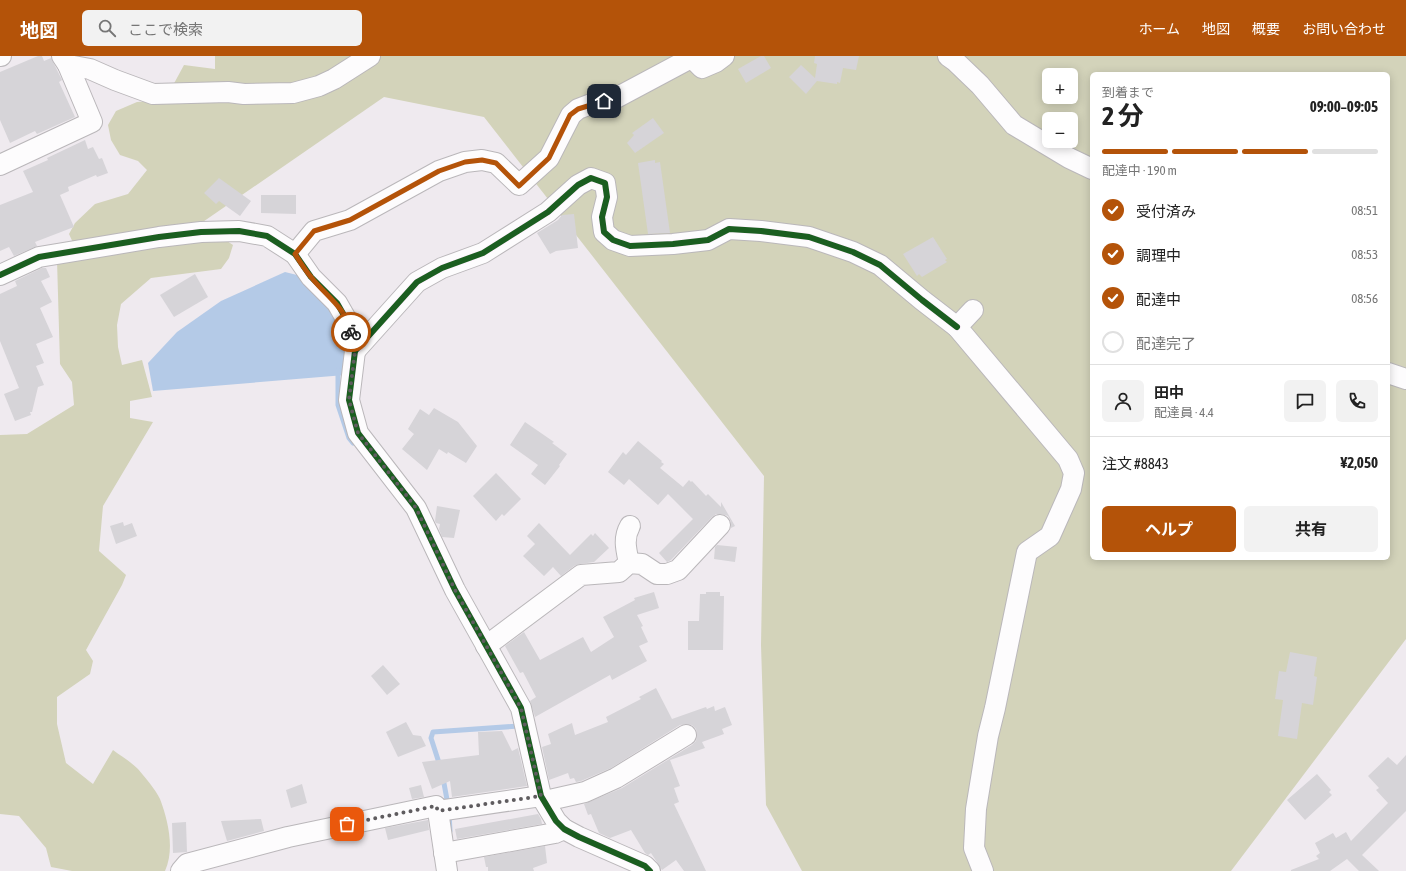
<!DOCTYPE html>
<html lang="ja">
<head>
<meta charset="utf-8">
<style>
  :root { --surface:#fff; --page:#f2f2f2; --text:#222; --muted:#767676; --line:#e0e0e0; --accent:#b45309 }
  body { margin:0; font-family:"Asap Condensed","Noto Sans JP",sans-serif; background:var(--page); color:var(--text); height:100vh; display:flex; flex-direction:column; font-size:15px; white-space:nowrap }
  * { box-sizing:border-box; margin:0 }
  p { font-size:13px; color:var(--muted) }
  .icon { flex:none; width:22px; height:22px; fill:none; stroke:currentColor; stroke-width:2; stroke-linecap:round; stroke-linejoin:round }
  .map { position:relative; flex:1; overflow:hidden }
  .panel { position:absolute; left:1090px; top:16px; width:300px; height:488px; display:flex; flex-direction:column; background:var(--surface); border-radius:6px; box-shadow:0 2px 10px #0003 }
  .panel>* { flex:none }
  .tools { position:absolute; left:1042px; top:12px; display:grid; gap:8px }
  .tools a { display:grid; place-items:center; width:36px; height:36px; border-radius:6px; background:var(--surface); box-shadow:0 2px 10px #0003; font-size:20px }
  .pin { position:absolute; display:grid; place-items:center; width:34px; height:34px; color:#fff; margin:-17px; border-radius:8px; box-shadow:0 2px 6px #0006 }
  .courier { position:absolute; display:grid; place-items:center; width:40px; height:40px; margin:-20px; border:3px solid #b45309; border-radius:50%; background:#fff; color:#222; box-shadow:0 1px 5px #0007 }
  .headline em { font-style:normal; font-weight:700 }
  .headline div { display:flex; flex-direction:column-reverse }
  .headline { display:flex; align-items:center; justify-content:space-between; height:68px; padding:0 12px }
  h1 { font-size:26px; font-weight:700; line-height:30px }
  .bar { display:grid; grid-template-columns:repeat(4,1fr); gap:6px 4px; align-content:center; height:48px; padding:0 12px }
  .bar i { height:5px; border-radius:3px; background:var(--line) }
  .bar .active { background:var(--accent) }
  .bar p { grid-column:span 4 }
  .line { display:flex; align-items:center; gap:10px; padding:0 12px; border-top:1px solid var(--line) }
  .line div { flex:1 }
  .round { display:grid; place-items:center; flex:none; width:42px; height:42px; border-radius:6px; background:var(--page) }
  ol { padding:0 12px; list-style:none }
  li { display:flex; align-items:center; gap:12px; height:44px }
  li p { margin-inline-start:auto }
  li .icon { padding:4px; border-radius:50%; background:var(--accent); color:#fff; stroke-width:4 }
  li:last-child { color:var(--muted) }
  li i { width:22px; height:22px; border:2px solid var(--line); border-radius:50% }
  .button { display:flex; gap:8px; margin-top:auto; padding:8px 12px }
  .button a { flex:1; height:46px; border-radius:6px; background:var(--accent); color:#fff; font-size:16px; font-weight:700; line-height:46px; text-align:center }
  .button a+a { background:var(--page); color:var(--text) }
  header { display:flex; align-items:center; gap:24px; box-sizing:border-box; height:56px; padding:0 20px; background:var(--accent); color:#fff }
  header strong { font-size:19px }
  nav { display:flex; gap:22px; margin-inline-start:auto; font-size:14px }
  .search { width:280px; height:36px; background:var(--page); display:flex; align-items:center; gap:10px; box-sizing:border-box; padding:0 14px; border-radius:6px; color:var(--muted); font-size:15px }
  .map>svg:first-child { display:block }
</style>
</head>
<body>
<header>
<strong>地図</strong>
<div class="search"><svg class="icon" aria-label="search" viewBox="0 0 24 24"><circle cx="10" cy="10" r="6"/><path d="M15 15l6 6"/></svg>ここで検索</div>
<nav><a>ホーム</a><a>地図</a><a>概要</a><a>お問い合わせ</a></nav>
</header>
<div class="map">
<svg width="1406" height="815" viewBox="0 0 1406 815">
  <rect width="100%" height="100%" fill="#efeaef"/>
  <g fill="#d3d3ba" fill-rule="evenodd">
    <path d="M215,0h1191v583l-175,232h-429l-36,-66 -5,-160 3,-169 -280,-359 -100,-20 -187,129 -122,21 -6,-13 6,-11 20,-19 33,-10 19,-24 -9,-9 -18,-6 -9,-15 -3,-15 8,-14 21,-9 28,-2 19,-35 31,4zM1092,18h296v484h-296zM1049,19h22v22h-22zM1049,63h22v22h-22z"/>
    <path d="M191,183h33l9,6 -4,13 -8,11 -70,9 -30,26 -4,21 1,22 4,18 20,-5 10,37 -22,4v17l23,4 -50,84 -4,45 27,24 -4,10 -36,65 7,11 -3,13 -33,23v27l9,39 27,21 20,-34c8,6 18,12 25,19 6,7 18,21 22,30 8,21 15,50 5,72h-93l-21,-4 -5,-19 -27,-32 -19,-2v-379l27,-1 47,-29 -2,-23 -12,-18 -3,-104z"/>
  </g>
  <polygon fill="#b4cae7" points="285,216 297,219 329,251 344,277 347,298 345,319 153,335 148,307 177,276 221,245"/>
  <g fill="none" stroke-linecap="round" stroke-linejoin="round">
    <g stroke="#b4cae7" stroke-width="5">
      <polyline points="338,314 338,349 349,382 353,387"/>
      <polyline points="440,710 431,682 433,676 519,670 518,668"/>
      <polyline points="443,722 448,749"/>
      <polyline points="449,757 450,775"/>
    </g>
  </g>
  <g fill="#d6d4d8">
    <polygon points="38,0 42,0 44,5 51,2 62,24 59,26 75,61 37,78 35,75 10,87 0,64 0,16"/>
    <polygon points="761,0 764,0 771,12 746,27 738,13"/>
    <polygon points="815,0 859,0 856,14 843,12 840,27 837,26 837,28 817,25 806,38 789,21 801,9 815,22 817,8 814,7"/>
    <polygon points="653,62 664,77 635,97 627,87 634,79 632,77"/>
    <polygon points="85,84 88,93 93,91 99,103 102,102 108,117 97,121 96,119 68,131 69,135 60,139 74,171 35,186 37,190 14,200 9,191 0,195 0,149 33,136 23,115 48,104 47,102"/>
    <polygon points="655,104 655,107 660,106 670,177 648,178 638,107"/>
    <polygon points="219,122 251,145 240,160 219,145 216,148 204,137"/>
    <polygon points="261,139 296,139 296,158 261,157"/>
    <polygon points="574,158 578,192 556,195 550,198 537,177 558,164 562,159"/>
    <polygon points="933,181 947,203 945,204 947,206 922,221 919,218 917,220 903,198"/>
    <polygon points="42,212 46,212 50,221 41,225 52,246 40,252 53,281 36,288 44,307 36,310 44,329 38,331 32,356 30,356 31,359 15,365 4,338 19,332 0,285 0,238 17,230 15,225"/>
    <polygon points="195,218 208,241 174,261 160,239"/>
    <polygon points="434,352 458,366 477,390 466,407 448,396 447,398 439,393 427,414 402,393 414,378 408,373 420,353 429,359"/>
    <polygon points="525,366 554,386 552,387 567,398 559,409 560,410 545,429 531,418 538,409 510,389"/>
    <polygon points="638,385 662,405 661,406 664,408 660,412 683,431 689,424 691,426 692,425 706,440 708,438 721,451 721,446 735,470 731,472 731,466 728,460 722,458 716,458 712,461 671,504 667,506 659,497 693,463 668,438 658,449 629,423 624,429 608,416 623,396 626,399"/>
    <polygon points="496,417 521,443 504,460 502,458 496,465 473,440"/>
    <polygon points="437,450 460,454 454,482 442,481 439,473 440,468 436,467 435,465"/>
    <polygon points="123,466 124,470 132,467 137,480 116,488 110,470"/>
    <polygon points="539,467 570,499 591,478 593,480 595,477 609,492 594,506 580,508 574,510 561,520 553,511 544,520 523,500 535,488 527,480"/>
    <polygon points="717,489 737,491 735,506 714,503 715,491"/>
    <polygon points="654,536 659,552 637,559 643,570 641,571 648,586 639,590 647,605 612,624 610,619 535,661 530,645 536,641 523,616 520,617 505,590 524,576 540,604 583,581 591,596 614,581 603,561 635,544 634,542"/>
    <polygon points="706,536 720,536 720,540 724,540 723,594 688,594 688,565 699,565 700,538 706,538"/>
    <polygon points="1290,596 1317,601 1314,620 1317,621 1313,649 1302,647 1297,683 1278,680 1283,644 1275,643 1279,615 1286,616"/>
    <polygon points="383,609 400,628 387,639 371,620"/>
    <polygon points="656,632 672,663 706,651 707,653 714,650 715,655 725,651 732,669 722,673 724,678 702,686 705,692 670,704 680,730 674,732 679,746 674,748 706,815 684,815 676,804 662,814 651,797 648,799 645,797 631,774 610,782 599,777 591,758 588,759 584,748 622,732 692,689 696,685 697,679 696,673 692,669 686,668 680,669 611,712 581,725 576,726 574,722 570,723 568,717 549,724 542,691 551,688 548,678 572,667 575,679 608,666 606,661 641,643 639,641"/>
    <polygon points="406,666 413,679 421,680 426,690 398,701 386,676"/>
    <polygon points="502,675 512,695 518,692 527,730 452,741 450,725 432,733 422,706 479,699 478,676"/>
    <polygon points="1406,699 1406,755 1362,799 1379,815 1359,815 1347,803 1330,815 1291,815 1291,814 1319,803 1316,800 1320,797 1315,787 1333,777 1336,782 1346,776 1351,785 1388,747 1376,734 1379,732 1368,720 1388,701 1397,709"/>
    <polygon points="1317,718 1331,734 1329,736 1332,739 1305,764 1287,744"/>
    <polygon points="302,728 307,747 291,752 286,734"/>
    <polygon points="421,729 424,741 412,743 409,732"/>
    <polygon points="538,758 541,763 542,768 457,783 455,773"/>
    <polygon points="261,763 264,775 227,785 221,765"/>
    <polygon points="428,764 429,774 388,784 385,772"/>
    <polygon points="186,766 187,796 173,797 172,767"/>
    <polygon points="545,790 547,807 533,812 534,815 488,815 488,811 486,811 484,801"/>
  </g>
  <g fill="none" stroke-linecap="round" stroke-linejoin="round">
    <g stroke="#bab7ba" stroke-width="22">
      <g id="minor">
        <polyline points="0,0 1,0"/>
        <polyline points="690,0 702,12 716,6 724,0"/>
        <polyline points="948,0 955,5 980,29 1014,69 1069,102 1092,113"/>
        <polyline points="68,9 90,13 115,24 153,38 228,36 244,38 293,37 319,30 334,23 370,0"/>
        <polyline points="0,109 92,66 68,9 62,0"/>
        <polyline points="295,198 314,175 350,164 439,115 465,106 482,104 496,107 519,129 549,102 571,59 578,53 591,48 616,42 691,2"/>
        <polyline points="0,219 39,201 159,181 201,176 239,175 267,180 295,198 311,221 337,247 349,268 355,295 349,344 358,377 416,452 455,534 521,652 541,740 556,765 564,773 579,781 645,810 650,815"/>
        <polyline points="973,254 957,271 1068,403 1074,417 1071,433 1050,480 1027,496 995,652 988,680 976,753 974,792 983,815"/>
        <polyline points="355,295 417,226 442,212 483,197 548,156 578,129 591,122 605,127 607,141 602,161 604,176 613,184 630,190 673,188 708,184 729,173 761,175 809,181 853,196 880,209 922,244 957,271"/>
        <polyline points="1388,317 1406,323"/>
        <path d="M629,507c-3,-14 -6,-25 1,-37"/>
        <polyline points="486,590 581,519 619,516 629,507 642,508 657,518 667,518 678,514 720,469"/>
        <polyline points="545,745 585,736 616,722 686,679"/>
        <polyline points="438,755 447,815"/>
        <polyline points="444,797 555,777 564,773"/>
        <polyline points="181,815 187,808 288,781 436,750 438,755 541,740"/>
      </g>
    </g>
    <use href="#minor" stroke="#fdfcfd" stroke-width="20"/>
    <g stroke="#fff5fe" stroke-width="8">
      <g id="cycleway">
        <polyline points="0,219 39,201 159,181 201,176 239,175 267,180 295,198 311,221 337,247 349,268 355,295 349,344 358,377 416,452 455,534 521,652 541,740 556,765 564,773 579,781 645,810 650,815"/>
        <polyline points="355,295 417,226 442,212 483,197 548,156 578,129 591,122 605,127 607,141 602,161 604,176 613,184 630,190 673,188 708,184 729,173 761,175 809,181 853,196 880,209 922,244 957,271"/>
      </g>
    </g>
    <use href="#cycleway" stroke="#1b5e20" stroke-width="6"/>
  </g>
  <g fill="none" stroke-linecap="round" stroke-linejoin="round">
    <polyline stroke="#5f5c5f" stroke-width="4" stroke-dasharray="0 7.2" points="347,768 436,750 438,755 541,740 521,652 455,534 416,452 358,377 349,344 355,295 351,276"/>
    <path stroke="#b45309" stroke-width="5" d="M351,276c-5,-24 -25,-36 -40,-55 -6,-7 -11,-15 -16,-23l19,-23 36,-11 89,-49 26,-9 17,-2 14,3 23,23 30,-28 21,-43 8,-6 26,-8"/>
  </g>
</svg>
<div class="tools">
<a>+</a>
<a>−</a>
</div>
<div class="pin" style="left:347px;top:768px;background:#ea580c"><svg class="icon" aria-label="bag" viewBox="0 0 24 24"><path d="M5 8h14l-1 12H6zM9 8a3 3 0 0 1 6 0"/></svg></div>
<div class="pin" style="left:604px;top:45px;background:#1f2937"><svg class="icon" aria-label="home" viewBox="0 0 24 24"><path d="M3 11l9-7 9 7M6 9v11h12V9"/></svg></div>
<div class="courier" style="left:351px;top:276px"><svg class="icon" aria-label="bike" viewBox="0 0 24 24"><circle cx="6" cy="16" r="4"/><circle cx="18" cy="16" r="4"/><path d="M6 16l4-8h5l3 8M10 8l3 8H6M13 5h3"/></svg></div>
<section class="panel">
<div class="headline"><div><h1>2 分</h1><p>到着まで</p></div><em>09:00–09:05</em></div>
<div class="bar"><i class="active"></i><i class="active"></i><i class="active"></i><i></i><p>配達中 · 190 m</p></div>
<ol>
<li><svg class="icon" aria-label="check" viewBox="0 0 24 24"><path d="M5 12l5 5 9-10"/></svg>受付済み<p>08:51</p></li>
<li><svg class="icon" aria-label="check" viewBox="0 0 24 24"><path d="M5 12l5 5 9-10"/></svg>調理中<p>08:53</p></li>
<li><svg class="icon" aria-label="check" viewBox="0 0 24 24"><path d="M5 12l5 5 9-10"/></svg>配達中<p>08:56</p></li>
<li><i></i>配達完了</li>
</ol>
<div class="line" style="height:72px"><a class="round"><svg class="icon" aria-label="person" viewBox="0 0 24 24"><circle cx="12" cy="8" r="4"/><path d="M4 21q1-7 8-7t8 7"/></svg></a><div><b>田中</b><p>配達員 · 4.4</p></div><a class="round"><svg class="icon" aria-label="chat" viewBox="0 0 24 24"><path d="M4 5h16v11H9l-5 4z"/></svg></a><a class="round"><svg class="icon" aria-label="phone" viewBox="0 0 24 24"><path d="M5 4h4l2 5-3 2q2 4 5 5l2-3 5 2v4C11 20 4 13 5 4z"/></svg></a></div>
<div class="line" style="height:52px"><div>注文 #8843</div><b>¥2,050</b></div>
<div class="button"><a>ヘルプ</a><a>共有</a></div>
</section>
</div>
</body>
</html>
